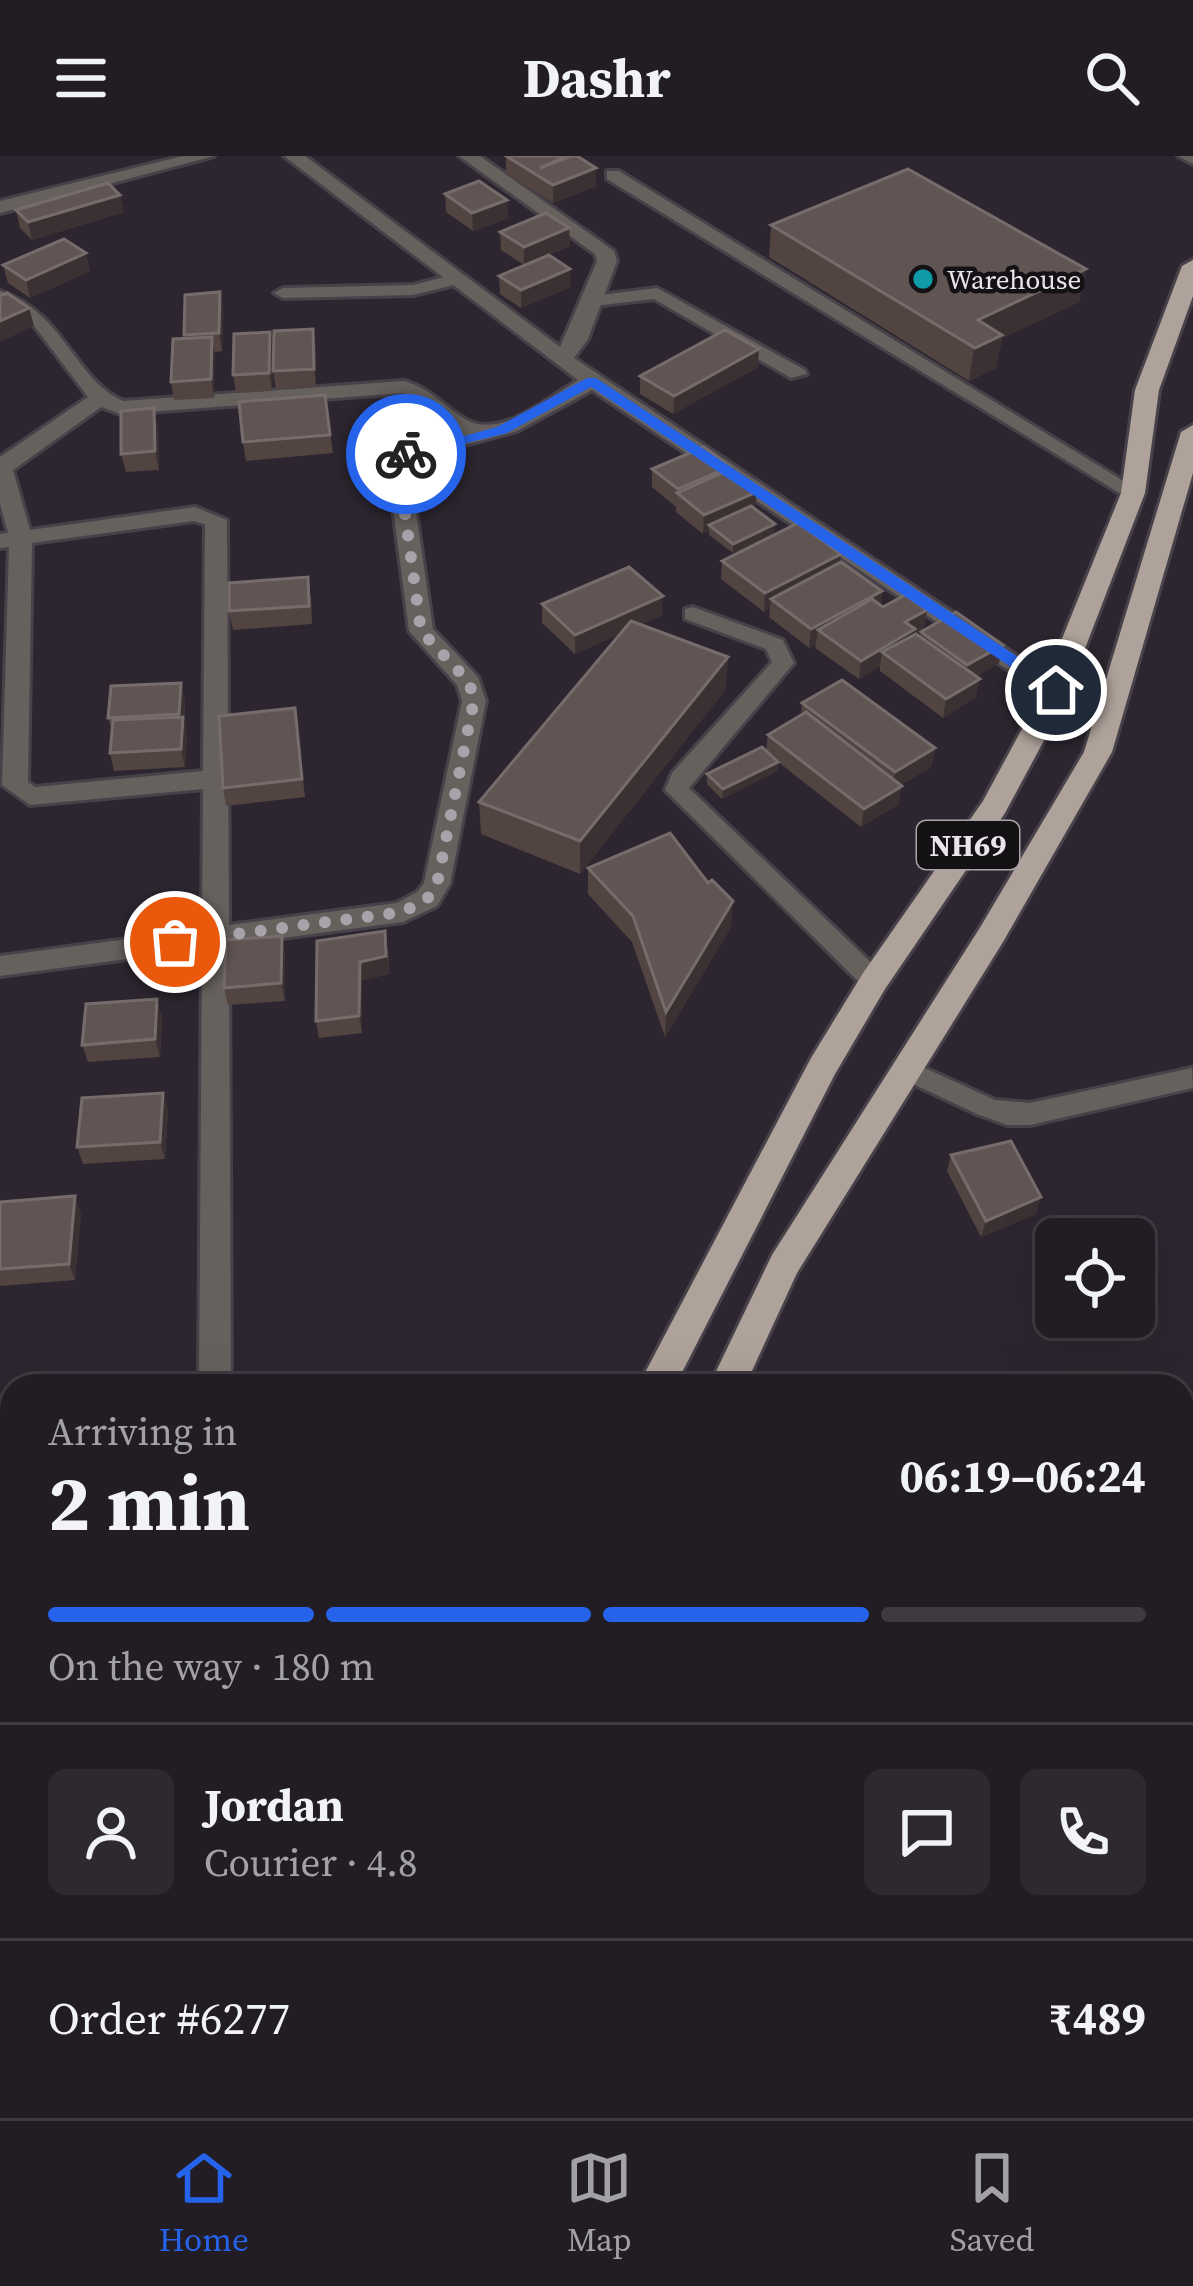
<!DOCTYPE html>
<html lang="en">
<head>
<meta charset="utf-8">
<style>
  :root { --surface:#221c24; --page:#2e2931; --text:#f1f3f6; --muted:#a2a1a6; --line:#3f3a41; --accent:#2563eb }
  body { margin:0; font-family:"Source Serif 4",serif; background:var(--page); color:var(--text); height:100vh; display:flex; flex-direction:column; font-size:45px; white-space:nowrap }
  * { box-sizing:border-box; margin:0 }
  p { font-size:39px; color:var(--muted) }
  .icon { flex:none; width:66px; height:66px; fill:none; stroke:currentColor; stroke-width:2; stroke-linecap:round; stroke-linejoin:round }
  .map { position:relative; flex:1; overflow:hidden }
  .drawer { position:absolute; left:0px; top:1218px; width:1194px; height:744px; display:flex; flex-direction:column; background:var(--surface); border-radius:36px 36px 0 0; box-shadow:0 12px 48px #0002,0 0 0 3px var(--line) }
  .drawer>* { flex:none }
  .fabs { position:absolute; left:1035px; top:1062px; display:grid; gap:24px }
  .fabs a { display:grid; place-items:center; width:120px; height:120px; border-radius:18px; background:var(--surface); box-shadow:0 12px 48px #0002,0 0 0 3px var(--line); font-size:60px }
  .pin { position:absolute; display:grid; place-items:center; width:102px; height:102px; color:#fff; margin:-51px; border:6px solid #fff; border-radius:50%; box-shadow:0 3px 12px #0007 }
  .courier { position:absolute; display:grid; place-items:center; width:120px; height:120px; margin:-60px; border:9px solid #2563eb; border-radius:50%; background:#fff; color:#222; box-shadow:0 3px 15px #0007 }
  .headline em { font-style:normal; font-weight:700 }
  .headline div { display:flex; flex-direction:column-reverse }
  .headline { display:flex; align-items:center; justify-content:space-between; height:204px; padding:0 48px }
  h1 { font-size:78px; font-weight:700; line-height:90px }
  .bar { display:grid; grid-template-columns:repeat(4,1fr); gap:18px 12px; align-content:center; height:144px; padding:0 48px }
  .bar i { height:15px; border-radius:9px; background:var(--line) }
  .bar .active { background:var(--accent) }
  .bar p { grid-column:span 4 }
  .line { display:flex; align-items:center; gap:30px; padding:0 48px; border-top:3px solid var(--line) }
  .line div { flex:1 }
  .round { display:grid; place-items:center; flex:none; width:126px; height:126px; border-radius:18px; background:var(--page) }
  header { display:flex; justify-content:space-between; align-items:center; height:156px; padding:0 48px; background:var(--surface); font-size:54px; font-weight:700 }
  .tabs { display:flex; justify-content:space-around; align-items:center; height:168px; border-top:3px solid var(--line); background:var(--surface); font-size:33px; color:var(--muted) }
  .tabs a { display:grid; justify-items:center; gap:6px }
  .tabs .active { color:var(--accent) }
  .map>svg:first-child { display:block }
</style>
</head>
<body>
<header><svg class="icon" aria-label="menu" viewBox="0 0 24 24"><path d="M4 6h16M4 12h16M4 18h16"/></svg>Dashr<svg class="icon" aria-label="search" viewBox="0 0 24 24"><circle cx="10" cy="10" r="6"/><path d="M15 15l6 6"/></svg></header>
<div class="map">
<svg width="1193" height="1962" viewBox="0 0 1193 1962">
  <rect width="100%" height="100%" fill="#2d2630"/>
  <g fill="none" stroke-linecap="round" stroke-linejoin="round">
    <g stroke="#47414a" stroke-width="6">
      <g id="service">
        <polygon points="607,15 619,15 1143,337 1133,343 1126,341 607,23"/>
        <polygon points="456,118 462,119 462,127 413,139 283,142 274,137 283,132 413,129"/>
        <polygon points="657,132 805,214 807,218 791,222 654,143 593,150 584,145 593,140"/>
        <polygon points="693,451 783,484 794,507 689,632 883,818 887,825 883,832 865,832 665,634 672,617 772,506 766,493 685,463 685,453"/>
        <polygon points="905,903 995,944 1030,947 1192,912 1193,932 1030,969 1007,969 977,958 896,920 892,913 896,906"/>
      </g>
    </g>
    <g stroke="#47414a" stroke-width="6">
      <g id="minor">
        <polygon points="183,0 214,0 0,57 0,45"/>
        <path d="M284,0h21l255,191 37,-86 -2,-7 -136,-98h21l134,95 3,10 -29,78 -14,19 494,332 -3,6h-18l-455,-306 -75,41 -97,26 -11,7 24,165 45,48 8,24 -36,183 -13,22 -34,16 -174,23 2,441h-32l3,-437 -202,27v-20l202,-27 1,-140 -173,16 -28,-20 7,-238 -9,1v-14l8,-1 -8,-29v-47l88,-60 -53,-70 -35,-21v-15c65,22 74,88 123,110l281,-20c27,7 40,26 63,39 34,19 83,-23 111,-40zM403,237l56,39 -55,15 -17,15 22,169 48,54 5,16 -38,182 -7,9 -20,11 -168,22 -2,-405 -32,-13 -165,23 -17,-60 88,-63 19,7zM194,365l11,3 -2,247 -168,16 -7,-5 4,-239z"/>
        <polygon points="1178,0 1193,0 1193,8"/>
        <polygon points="12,1287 12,1317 0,1319 0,1289"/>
      </g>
    </g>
    <g stroke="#47414a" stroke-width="6">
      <g id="trunk">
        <polygon points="1193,104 1193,140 1159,234 1145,337 1064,547 1005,657 885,833 835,918 675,1230 638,1230 811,902 863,817 983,645 1036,547 1121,337 1135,234 1182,110"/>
        <polygon points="1193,269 1193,317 1112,596 1003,786 797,1117 745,1230 709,1230 772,1099 981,770 1084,596 1181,276"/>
        <polygon points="302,1950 348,1950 343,1962 297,1962"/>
        <polygon points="435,1950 481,1950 477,1962 431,1962"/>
      </g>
    </g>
    <use href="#service" fill="#66615d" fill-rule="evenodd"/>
    <use href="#minor" fill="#66615d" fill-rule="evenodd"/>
    <use href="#trunk" fill="#aea29a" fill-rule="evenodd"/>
  </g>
  <g fill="#514441">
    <polygon points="506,0 579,1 596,30 553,47 506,17"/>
    <polygon points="445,38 507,44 508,62 473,75 446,56"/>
    <polygon points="16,54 124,56 32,84 20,72"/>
    <polygon points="771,69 1086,113 1079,146 1002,182 996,212 969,225 769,101"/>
    <polygon points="569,72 570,90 524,109 501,94 500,76"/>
    <polygon points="3,109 90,115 30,142 8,127"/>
    <polygon points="499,120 571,131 521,152 500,138"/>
    <polygon points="220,136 223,154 222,195 214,196 214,242 174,244 171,226 184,183 184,179"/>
    <polygon points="313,173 316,231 276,233 273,215"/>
    <polygon points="270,176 273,194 272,235 236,237 233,219"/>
    <polygon points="758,211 673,258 640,238 640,220"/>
    <polygon points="325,239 333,297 246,305 243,286"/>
    <polygon points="158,270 159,314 126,316 121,298"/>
    <polygon points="730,311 730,314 774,378 733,397 709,379 709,375 703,378 676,356 676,351 652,331 652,313"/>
    <polygon points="722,405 840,407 882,435 880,449 883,451 927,454 924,472 914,478 920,480 921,476 999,507 976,520 976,541 943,562 880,515 880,510 859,523 815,492 816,488 809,492 769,461 770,452 764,456 721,423"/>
    <polygon points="311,440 312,468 233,474 229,455"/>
    <polygon points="542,448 662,459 640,469 728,501 725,534 580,718 481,678 479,646 621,477 575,498 542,467"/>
    <polygon points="181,527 185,545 184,562 187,579 185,611 114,615 110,597 112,575 108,562"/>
    <polygon points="802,547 932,610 901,629 899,648 861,671 778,606 777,615 722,643 707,628 707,618 766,595 768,579 801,559"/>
    <polygon points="295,552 305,641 226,650 223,632"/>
    <polygon points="588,712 731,771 665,881 632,786 588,738"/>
    <polygon points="282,780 285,798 285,845 228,849 224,832"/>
    <polygon points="388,793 389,818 362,824 362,877 319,882 316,865"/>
    <polygon points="162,860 160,901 88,906 82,889"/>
    <polygon points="163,937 168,954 165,1003 83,1008 77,991"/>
    <polygon points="951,999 1036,1058 981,1081 947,1015"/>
    <polygon points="0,1046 81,1057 75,1124 0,1130"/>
  </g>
  <g fill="#3b3132">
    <polygon points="596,12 596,30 553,47 553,29"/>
    <polygon points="120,39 124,56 32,84 28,66"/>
    <polygon points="507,44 508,62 473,75 472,57"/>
    <polygon points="569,72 570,90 524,109 524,91"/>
    <polygon points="86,97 90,115 30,142 26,124"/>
    <polygon points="570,113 571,131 521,152 521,134"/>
    <polygon points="1086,113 1079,146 1002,182 996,212 969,225 978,164"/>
    <polygon points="220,136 223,154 222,195 219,177"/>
    <polygon points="29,152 34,170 0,186 0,165"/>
    <polygon points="313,173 316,191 316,231 314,213"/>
    <polygon points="270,176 273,194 272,235 269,217"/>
    <polygon points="212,181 215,199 214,242 211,223"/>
    <polygon points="759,193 758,211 673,258 674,240"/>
    <polygon points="154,252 158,270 159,314 155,295"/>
    <polygon points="730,311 729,329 677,338 678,333"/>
    <polygon points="757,336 755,354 709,369 709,375 703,378 704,359"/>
    <polygon points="775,368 774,378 733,397 733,388"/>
    <polygon points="841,398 839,416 771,443 770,452 764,456 765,437"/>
    <polygon points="882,435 879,454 818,474 816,488 809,492 811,473"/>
    <polygon points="663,440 662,459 575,498 575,479"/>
    <polygon points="927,454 924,472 882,496 880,510 859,523 861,505 905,466"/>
    <polygon points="1003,489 999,507 964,528 967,509"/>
    <polygon points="728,501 725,534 580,718 580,685"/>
    <polygon points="980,523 976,541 943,562 946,543"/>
    <polygon points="181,527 185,545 184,562 187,579 185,611 181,593 182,574 179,558"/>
    <polygon points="935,592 932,610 892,635 895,616"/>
    <polygon points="778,606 777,615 722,643 723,633"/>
    <polygon points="902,630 899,648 861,671 864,653"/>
    <polygon points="733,745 731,771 665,881 666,856"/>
    <polygon points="385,775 389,818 362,824 362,877 359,860 360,806"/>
    <polygon points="282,780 285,798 285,845 281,827"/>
    <polygon points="157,843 162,860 160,901 155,883"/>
    <polygon points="163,937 168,954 165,1003 160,986"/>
    <polygon points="75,1040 81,1057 75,1124 69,1108"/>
    <polygon points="1041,1041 1036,1058 981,1081 986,1065"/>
  </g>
  <g fill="#615553" stroke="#766c6b" stroke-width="3">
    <polygon points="506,0 566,0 540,12 571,0 577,0 596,12 553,29"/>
    <polygon points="908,13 1086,113 978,164 1002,179 975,192 771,69"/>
    <polygon points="479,25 507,44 472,57 445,38"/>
    <polygon points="108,27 120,39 28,66 16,54"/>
    <polygon points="546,57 569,72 524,91 500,76"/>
    <polygon points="64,83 86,97 26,124 3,109"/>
    <polygon points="549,99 570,113 521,134 499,120"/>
    <polygon points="220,136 219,177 184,179 185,139"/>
    <polygon points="7,137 29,152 0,165 0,140"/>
    <polygon points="313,173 314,213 273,215 274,175"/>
    <polygon points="725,174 759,193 674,240 640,220"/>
    <polygon points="270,176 269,217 233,219 234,178"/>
    <polygon points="212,181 211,223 171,226 173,183"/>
    <polygon points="325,239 330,279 243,286 239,246"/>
    <polygon points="154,252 155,295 121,298 121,255"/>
    <polygon points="704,291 730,311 678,333 652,313"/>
    <polygon points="729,314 757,336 704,359 677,337"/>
    <polygon points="751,350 775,368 733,388 709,369"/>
    <polygon points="798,367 841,398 765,437 722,405"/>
    <polygon points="841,406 882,435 811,473 771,443"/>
    <polygon points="629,411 663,440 575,479 542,448"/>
    <polygon points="308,421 309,450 229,455 229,427"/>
    <polygon points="905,439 927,454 905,466 915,473 861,505 818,474 872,443 883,451"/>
    <polygon points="956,456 1003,489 967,509 921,476"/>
    <polygon points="631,465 728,501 580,685 479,646"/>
    <polygon points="916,478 980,523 946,543 882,496"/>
    <polygon points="842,524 935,592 895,616 802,547"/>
    <polygon points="181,527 179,558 108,562 111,530"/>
    <polygon points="295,552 302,623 223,632 219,560"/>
    <polygon points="806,556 902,630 864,653 768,579"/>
    <polygon points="183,561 181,593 110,597 113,564"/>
    <polygon points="762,591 778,606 723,633 707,618"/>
    <polygon points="670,677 708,727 712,724 733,745 666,856 633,760 588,712"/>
    <polygon points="385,775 386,800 360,806 359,860 316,865 317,785"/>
    <polygon points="282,780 281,827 224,832 226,784"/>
    <polygon points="157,843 155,883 82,889 86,848"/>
    <polygon points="163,937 160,986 77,991 82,942"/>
    <polygon points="1011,985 1041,1041 986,1065 951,999"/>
    <polygon points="75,1040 69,1108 0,1113 0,1046"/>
  </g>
  <polygon fill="#2563eb" points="587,222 596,222 1062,530 1062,537 1050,537 591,231 507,277 406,302 399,298 497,271"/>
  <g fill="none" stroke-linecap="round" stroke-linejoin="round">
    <polyline stroke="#a8a2aa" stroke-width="12" stroke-dasharray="0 21.6" points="175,786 403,756 427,743 437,728 474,544 469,526 421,475 398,306 406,298"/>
  </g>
  <circle fill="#0f9aa8" stroke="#141115" stroke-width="4.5" cx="923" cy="123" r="12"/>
  <g text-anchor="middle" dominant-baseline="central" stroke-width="9" stroke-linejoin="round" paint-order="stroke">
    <g font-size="27" fill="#eae5eb" stroke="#141115" text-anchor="start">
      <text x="947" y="123">Warehouse</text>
    </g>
    <rect fill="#141115" stroke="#aaa5ab" stroke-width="3" x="917" y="665" width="102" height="48" rx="9"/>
    <g font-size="30" font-weight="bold" fill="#eae5eb">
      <text x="968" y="689">NH69</text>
    </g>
  </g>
</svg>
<div class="fabs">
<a><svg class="icon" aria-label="locate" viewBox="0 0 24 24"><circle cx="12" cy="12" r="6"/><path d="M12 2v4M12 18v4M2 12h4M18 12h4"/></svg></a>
</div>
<div class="pin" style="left:175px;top:786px;background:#ea580c"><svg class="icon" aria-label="bag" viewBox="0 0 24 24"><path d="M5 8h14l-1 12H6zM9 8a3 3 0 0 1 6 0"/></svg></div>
<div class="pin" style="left:1056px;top:534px;background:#1f2937"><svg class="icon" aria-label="home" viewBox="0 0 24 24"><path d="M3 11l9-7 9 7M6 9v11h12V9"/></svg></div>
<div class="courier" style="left:406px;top:298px"><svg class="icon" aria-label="bike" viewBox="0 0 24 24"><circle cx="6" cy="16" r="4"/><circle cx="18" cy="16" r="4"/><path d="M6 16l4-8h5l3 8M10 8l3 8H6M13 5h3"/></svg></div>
<section class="drawer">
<div class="headline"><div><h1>2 min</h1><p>Arriving in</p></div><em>06:19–06:24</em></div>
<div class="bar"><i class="active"></i><i class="active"></i><i class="active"></i><i></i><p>On the way · 180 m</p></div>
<div class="line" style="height:216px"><a class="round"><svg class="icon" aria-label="person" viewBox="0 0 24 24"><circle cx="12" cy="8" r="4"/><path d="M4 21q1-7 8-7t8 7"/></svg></a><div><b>Jordan</b><p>Courier · 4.8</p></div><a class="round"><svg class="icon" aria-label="chat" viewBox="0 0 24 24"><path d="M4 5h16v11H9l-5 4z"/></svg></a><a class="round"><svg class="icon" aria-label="phone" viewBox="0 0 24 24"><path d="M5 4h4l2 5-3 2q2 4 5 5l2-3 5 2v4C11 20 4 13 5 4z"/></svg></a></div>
<div class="line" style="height:156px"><div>Order #6277</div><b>₹489</b></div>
</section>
</div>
<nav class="tabs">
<a class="active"><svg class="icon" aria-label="home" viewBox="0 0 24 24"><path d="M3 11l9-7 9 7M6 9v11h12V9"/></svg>Home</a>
<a><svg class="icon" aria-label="map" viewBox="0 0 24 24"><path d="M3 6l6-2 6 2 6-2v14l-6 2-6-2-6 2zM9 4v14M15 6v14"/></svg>Map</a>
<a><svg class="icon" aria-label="saved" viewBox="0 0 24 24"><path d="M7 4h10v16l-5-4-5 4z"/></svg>Saved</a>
</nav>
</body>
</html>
